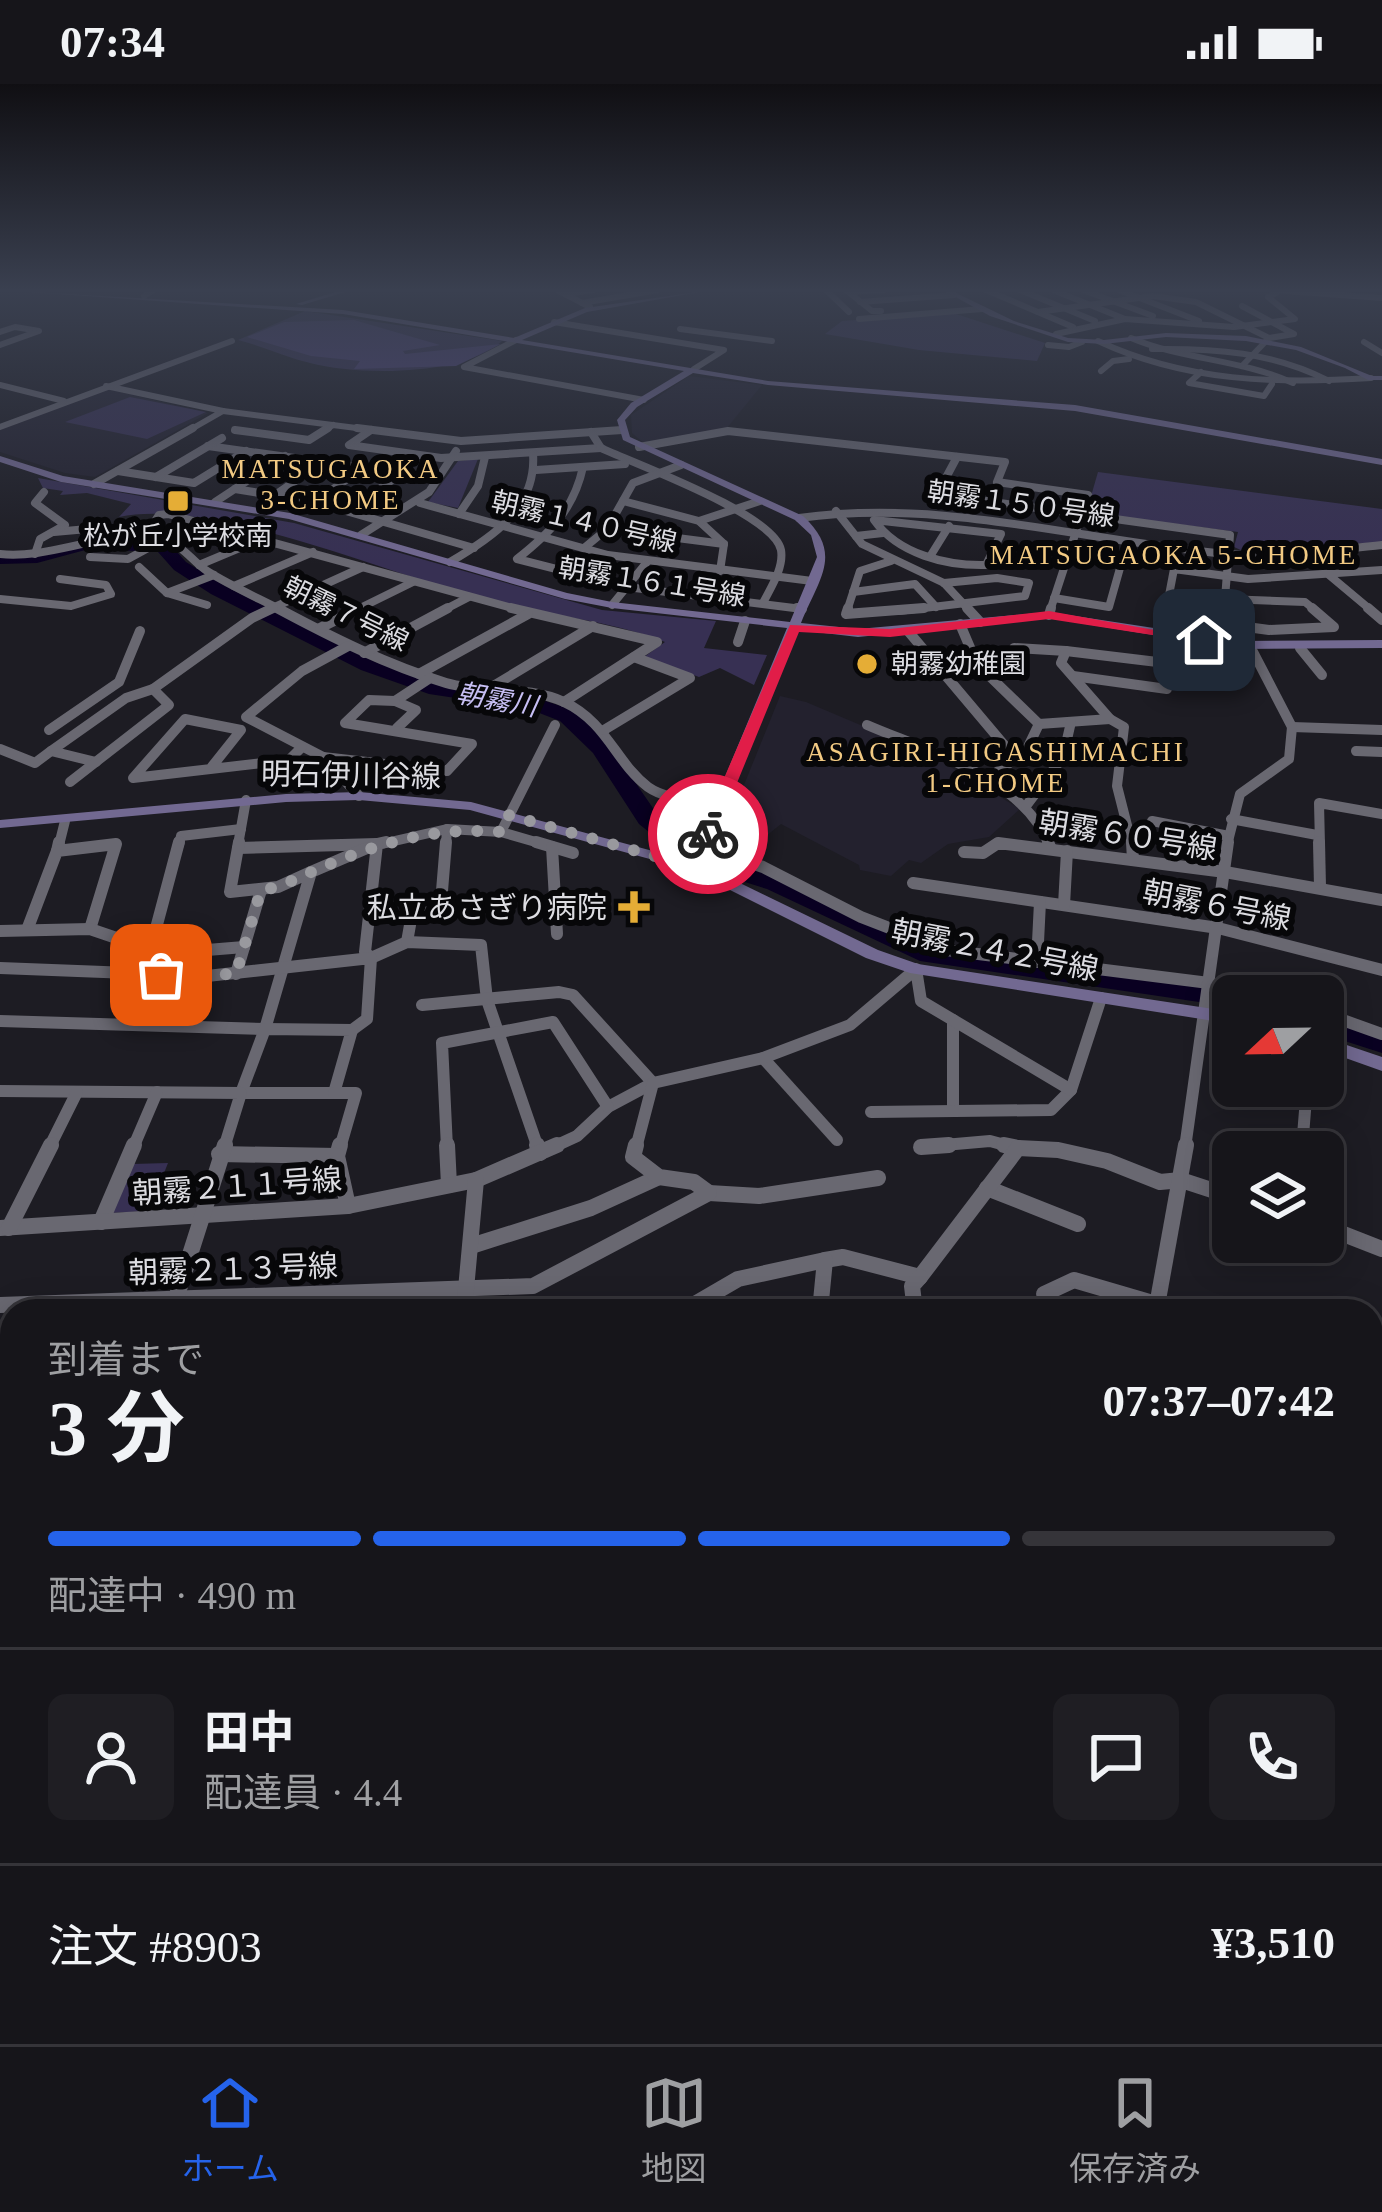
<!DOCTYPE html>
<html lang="ja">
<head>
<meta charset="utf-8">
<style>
  :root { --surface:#16151a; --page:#1f1e23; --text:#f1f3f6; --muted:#9e9fa2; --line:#353439; --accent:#2563eb }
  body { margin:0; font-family:"Times New Roman","Noto Sans JP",serif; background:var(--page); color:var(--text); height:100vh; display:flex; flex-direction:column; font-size:45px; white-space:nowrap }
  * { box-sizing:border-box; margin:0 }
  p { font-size:39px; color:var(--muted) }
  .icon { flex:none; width:66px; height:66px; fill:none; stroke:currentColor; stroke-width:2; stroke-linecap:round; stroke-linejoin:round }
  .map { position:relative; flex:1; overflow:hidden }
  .details { position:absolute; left:0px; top:1215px; width:1383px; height:747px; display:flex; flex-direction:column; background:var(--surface); border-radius:36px 36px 0 0; box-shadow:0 6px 30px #0003,0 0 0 3px var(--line) }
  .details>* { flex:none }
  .needle { width:78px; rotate:248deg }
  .buttons { position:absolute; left:1212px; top:891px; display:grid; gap:24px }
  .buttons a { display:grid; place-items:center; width:132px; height:132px; border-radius:18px; background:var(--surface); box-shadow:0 6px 30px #0003,0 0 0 3px var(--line); font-size:60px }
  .pin { position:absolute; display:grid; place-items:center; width:102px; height:102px; color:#fff; margin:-51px; border-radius:24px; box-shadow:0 6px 18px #0006 }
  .courier { position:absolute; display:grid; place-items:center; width:120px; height:120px; margin:-60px; border:9px solid #e11d48; border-radius:50%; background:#fff; color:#222; box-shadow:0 3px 15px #0007 }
  .headline em { font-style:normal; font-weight:700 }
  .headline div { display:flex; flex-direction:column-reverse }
  .headline { display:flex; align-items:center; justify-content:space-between; height:204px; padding:0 48px }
  h1 { font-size:78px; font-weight:700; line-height:90px }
  .bar { display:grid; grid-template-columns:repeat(4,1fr); gap:18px 12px; align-content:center; height:144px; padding:0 48px }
  .bar i { height:15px; border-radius:9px; background:var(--line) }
  .bar .selected { background:var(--accent) }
  .bar p { grid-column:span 4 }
  .line { display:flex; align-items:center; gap:30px; padding:0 48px; border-top:3px solid var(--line) }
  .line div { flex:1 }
  .round { display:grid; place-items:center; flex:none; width:126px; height:126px; border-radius:18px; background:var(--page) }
  .status { display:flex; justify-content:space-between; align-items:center; height:84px; padding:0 60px; background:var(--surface); direction:ltr }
  .status svg { height:33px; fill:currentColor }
  .tabs { display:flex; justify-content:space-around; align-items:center; height:168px; border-top:3px solid var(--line); background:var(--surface); font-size:33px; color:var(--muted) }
  .tabs a { display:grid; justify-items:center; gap:6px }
  .tabs .selected { color:var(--accent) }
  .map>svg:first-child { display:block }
</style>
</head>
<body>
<div class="status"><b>07:34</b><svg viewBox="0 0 49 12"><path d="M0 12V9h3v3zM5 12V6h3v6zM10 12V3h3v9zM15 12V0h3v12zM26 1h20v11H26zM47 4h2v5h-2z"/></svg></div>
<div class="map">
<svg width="1382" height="1960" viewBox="0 0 1382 1960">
  <rect width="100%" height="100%" fill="#1d1c23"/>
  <g fill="#23212e">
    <polygon points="689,292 762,301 726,345 644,359 632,349 631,331"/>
    <polygon points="107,305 208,329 95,393 65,389 0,368 0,346"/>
    <polygon points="780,612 806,618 929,670 1020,725 989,753 948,760 921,779 909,776 891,792 860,786 859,781 781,740 751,764 734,758 731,733"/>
  </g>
  <g fill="#373053">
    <path d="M305,227l197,30c-37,35 -143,35 -192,22 -24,-6 -48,-17 -72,-23z"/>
    <polygon points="953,229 1045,259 1037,277 919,266 825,250 842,237"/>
    <polygon points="130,313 206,328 147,355 65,338"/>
    <polygon points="478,375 458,424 428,418 458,377"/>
    <polygon points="1098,388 1382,425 1382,458 1243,467 1234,463 1238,448 1091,429 1087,426"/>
    <path d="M38,394l256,45 308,87 114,11 -12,27 63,7 -13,30 -34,-17 -21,9 -55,-20 21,-15c-58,-23 -120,-26 -180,-42 -96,-26 -274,-103 -366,-83l12,-13 -44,-11 -27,2 3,-4 -20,-3z"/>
    <polygon points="168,1079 149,1127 110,1129 132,1080"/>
  </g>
  <polygon fill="#50437d" points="354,236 440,261 403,267 405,270 501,260 456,282 354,285 360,277 311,272 247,253 284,238"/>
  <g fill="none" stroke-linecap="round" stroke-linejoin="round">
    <g fill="#090021" fill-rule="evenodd">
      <polygon points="88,455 169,459 186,478 225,502 375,578 439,600 533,613 576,627 609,660 657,730 682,750 734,777 785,793 935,863 1233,903 1247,912 1233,912 1233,923 920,877 767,805 716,789 664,760 639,740 593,669 560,637 529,625 429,610 361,586 211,510 174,486 158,468 89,465 37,479 0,480 0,470 36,469"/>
      <polygon points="1323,929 1382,947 1382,969 1323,950"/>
    </g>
    <g stroke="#696871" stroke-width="6">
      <polyline points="557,206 590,223"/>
      <polyline points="826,206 849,228"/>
      <polyline points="846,206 872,227 881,227"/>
      <polyline points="986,206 1073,243"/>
      <polyline points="1020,206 1095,237"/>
      <polyline points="1053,206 1125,235"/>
      <polyline points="1083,206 1153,232"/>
      <polyline points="1119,206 1199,237"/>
      <polyline points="1272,206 1382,214"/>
      <polyline points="849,208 884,206"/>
      <polyline points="566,210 593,206"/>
      <polyline points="144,212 153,206"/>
      <polyline points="860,218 954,211"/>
      <polyline points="582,219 658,206"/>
      <polyline points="1242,222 1294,250 1269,254"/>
      <polyline points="1038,228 1153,212 1196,218 1269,254 1242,282"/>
      <polyline points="859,235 982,225"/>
      <polyline points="554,238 724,266 694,285"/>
      <polyline points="680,245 772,257"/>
      <polyline points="0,248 15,243 39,247 0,261"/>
      <polyline points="1056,250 1125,235 1234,243 1295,235 1268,213 1278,208"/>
      <path d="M1131,254c52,22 110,21 162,45"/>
      <polyline points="516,256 464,283 644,316"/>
      <path d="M1098,257c88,41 178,43 273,37"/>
      <polyline points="1364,258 1382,269"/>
      <polyline points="1048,261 1069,263 1082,258"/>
      <path d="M1152,265c62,-1 121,3 177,32"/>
      <polyline points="1101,287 1113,277 1129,275"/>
      <polyline points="1201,288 1189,299 1264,312 1272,300"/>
      <polyline points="0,301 64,317"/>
      <polyline points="106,302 223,327 188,347"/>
      <polyline points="223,327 380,347"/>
      <polyline points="0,343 232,257"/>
      <polyline points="235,346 241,347"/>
      <polyline points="324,347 333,341"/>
      <polyline points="610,347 622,346"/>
    </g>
    <g stroke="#696871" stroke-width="8">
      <polyline points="357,344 461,357 622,346"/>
      <polyline points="235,346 309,356 328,344"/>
      <polyline points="371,346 349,361 441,374 601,364"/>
      <path d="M591,348l10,16c34,16 173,66 180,102 3,18 -10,37 -18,53"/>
      <polyline points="208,362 402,389 348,427"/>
      <polyline points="639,363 728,347 1005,378 997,398 1088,411 1050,527"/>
      <path d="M583,383c-9,42 -33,66 -66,92l110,28 175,22"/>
      <polyline points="536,386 625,380"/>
      <polyline points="118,387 194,399 246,367"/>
      <polyline points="156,393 222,354"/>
      <polyline points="94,400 193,344"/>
      <polyline points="235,405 315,418 474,464"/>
      <polyline points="936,410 1230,451 1224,527"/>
      <polyline points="275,411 323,378"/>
      <polyline points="934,416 957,373"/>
      <polyline points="623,417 699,437 724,460 720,487"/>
      <polyline points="215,418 285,372"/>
      <polyline points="315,418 364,383"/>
      <polyline points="420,419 608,471 812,497"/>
      <polyline points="836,427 862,460 944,499 970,527"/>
      <polyline points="459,430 478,402 485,373"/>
      <path d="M799,434c147,-20 282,23 428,36 51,5 103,-4 155,-9"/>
      <path d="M874,436l127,14 -15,31c-40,1 -88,-11 -112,-45z"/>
      <polyline points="699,437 760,417"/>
      <polyline points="607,445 724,460"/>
      <polyline points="54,448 99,444 89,457"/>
      <polyline points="361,451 429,408 456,367"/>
      <polyline points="856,452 883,449"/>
      <polyline points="144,454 159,431 168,430 523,527"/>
      <polyline points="584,464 607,445 633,399 681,381"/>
      <path d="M0,470c56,6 113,-30 170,-12 14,5 24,21 37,29 24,15 51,27 76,40"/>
      <polyline points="35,470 40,455 65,441 35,419 44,408"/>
      <polyline points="931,471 949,442"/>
      <polyline points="90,473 128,475 161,457"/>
      <path d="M450,478c43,-25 87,-54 83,-109"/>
      <polyline points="199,481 266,453"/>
      <polyline points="139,483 167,509"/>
      <polyline points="1329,491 1372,527"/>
      <polyline points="234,502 313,468"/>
      <polyline points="853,508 915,500 936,523"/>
      <polyline points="1054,514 1109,523 1122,477 1070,470"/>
      <polyline points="0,515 71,522 111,510 106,501 60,495"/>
      <polyline points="1225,515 1305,518 1316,527"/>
      <polyline points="207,521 167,509 214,491"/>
      <polyline points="612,521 647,478"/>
      <polyline points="266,527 363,483"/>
      <polyline points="354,527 413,498"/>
      <polyline points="442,527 469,513"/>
      <polyline points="847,527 860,487 891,477"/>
      <polyline points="899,527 1025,512 1029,499 997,494 944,499"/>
      <polyline points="1166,527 1174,485 1248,495 1382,486"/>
    </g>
    <g stroke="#696871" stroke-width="10">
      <path d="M277,524c54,29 110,57 169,75 38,11 81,2 118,19 43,20 52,61 84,85 18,13 49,14 71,18"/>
      <polyline points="511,524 657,558 564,618"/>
      <polyline points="797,524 802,525"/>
      <polyline points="848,524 846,530 924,524"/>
      <polyline points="967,524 980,538"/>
      <polyline points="1166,524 1165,532 1269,546 1334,543 1312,524"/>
      <polyline points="1368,524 1382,536"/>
      <polyline points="1049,531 1051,524"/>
      <polyline points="960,540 977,580 1039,640 1026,667 983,698"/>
      <polyline points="320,544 360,524"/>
      <polyline points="908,547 1005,662"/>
      <polyline points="738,558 745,537"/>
      <polyline points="1221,559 1224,524"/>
      <polyline points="348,562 302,587 246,633 323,673 359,712"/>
      <polyline points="1300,564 1322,591"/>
      <polyline points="364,569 448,524"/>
      <polyline points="1022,582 1014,564 1066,567"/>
      <polyline points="419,590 528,530"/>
      <polyline points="1073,592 1167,605"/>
      <polyline points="490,604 593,542"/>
      <polyline points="1039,640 1110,635"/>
      <path d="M867,641c60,26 157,53 182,120"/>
      <polyline points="1292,643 1382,646"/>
      <polyline points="397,644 416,626 395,617 430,594"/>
      <polyline points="49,646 119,598 140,547"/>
      <polyline points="604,646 690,594 634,573"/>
      <polyline points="0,665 35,679 51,667"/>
      <polyline points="1356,667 1382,668"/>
      <polyline points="323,673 447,687 472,660 345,639 369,616 395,617"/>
      <polyline points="96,678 51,667 126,614 153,605"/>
      <polyline points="210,685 241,646 185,635 133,694 289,676 302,663"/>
      <polyline points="70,698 169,621 153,605 252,534 273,524"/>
      <polyline points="1026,722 1063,673 1071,638"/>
      <polyline points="1231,735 1317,751"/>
      <polyline points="1152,737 1229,752"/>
      <polyline points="59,761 65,737"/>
      <polyline points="107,761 116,761"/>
      <polyline points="179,761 181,752 241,745"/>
      <polyline points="238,761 246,716"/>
      <polyline points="339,761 377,760"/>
      <polyline points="377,761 447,745 501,748"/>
      <polyline points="446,761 447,745"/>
      <polyline points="546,761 501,748 555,641"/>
      <polyline points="995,761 1014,761"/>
      <polyline points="1132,761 1117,702 1124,643 1110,635 1061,579 1066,567 1199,583"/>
      <polyline points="1227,761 1240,710 1289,675 1292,643 1250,562"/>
      <polyline points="1320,761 1319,719 1382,730"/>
    </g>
    <g stroke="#696871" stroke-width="12">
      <polyline points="386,758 377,760 365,868 371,874 407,858 481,861 487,916 538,1064"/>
      <polyline points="536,758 573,769"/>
      <polyline points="1048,758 1051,765"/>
      <polyline points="1132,758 1133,776"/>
      <polyline points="1319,758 1320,803"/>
      <polyline points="703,762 763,783 861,833 946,866 1209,899 1263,912"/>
      <polyline points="552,763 557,850"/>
      <polyline points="238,764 377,760"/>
      <polyline points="57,767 59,758"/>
      <polyline points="964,768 983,769 998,759 1225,788 1382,816"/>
      <polyline points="311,788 367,764"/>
      <polyline points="913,799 1218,844 1382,886"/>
      <polyline points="1064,821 1067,767"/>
      <polyline points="27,846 57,767 116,760 90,845"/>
      <polyline points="0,847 90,845 137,861 195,867 244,863"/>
      <polyline points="407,858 413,824 441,819 446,758"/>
      <polyline points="151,863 179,758"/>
      <polyline points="1037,878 1040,818"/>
      <polyline points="0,884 207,892"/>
      <polyline points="114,890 137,861"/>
      <polyline points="236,890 261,806"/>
      <polyline points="422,921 559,908 573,911 653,999 608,1023 577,1052 551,1064"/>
      <polyline points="1323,929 1382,950"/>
      <polyline points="953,936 953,1027"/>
      <polyline points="0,937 265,945 311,788 278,803 230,808 239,758"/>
      <polyline points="165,942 207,892 371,874 367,935 352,946"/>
      <polygon points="265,945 352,946 334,1009 241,1009"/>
      <polyline points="763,974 837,1056"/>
      <polyline points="0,1007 241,1009 224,1064"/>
      <polyline points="334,1009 356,1009 340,1064"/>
      <polyline points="871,1028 1051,1026 1071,1006 1101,914"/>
      <polyline points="921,1063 990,1057 1016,1064"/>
      <polyline points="49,1064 77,1008"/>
      <polyline points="133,1064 157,1008"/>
      <polyline points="447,1064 442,959 553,938 608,1023"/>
      <polyline points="636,1064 653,999 763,974 850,941 916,885 921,917 1071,1006"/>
      <polyline points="1185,1064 1228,758"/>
      <polyline points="1302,1064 1307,1002"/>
    </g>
    <g stroke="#696871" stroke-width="16">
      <polyline points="340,1061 337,1072 348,1122"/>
      <polyline points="447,1061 449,1101"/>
      <polyline points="537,1061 540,1069"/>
      <polyline points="1004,1061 1018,1064"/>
      <polyline points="921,1063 949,1061"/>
      <polyline points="1302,1068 1303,1061"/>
      <polyline points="219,1070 337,1072"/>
      <polyline points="987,1104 1078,1140"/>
      <polyline points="709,1109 759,1112 878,1094"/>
      <polyline points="101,1138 134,1061"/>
      <polyline points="1323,1142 1382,1165"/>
      <polyline points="0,1144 348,1122 476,1096 557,1061"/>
      <polyline points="9,1144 51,1061"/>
      <polyline points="471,1162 591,1124 659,1093"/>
      <polyline points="825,1176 843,1173 920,1193 1018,1064 1058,1066 1107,1077 1160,1098 1181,1096 1233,1113"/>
      <polyline points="1044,1210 1074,1196 1156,1220"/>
      <polyline points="0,1221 533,1202 709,1109 694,1098 659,1093 633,1073 636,1061"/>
      <polyline points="172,1227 225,1061"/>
      <polyline points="464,1227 476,1096"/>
      <polyline points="683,1227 738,1195 825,1176 820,1227"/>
      <polyline points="915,1227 912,1202 920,1193"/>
      <polyline points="1156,1227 1186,1061"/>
      <polyline points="1371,1271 1382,1273"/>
      <polyline points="0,1311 12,1310"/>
      <polyline points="1371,1326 1382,1368"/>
    </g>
    <g stroke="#696871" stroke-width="21">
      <polyline points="1371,1538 1382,1540"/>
      <polyline points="0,1558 12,1566"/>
      <polyline points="0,1635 12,1625"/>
      <polyline points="1371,1785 1382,1819"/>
      <polyline points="1371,1845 1382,1847"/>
      <polyline points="957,1950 958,1960"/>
      <polyline points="1190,1950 1193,1960"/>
      <polyline points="466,1960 470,1950"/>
      <polyline points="708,1960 710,1950"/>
    </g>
    <g fill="#726991" fill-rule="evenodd">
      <path d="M0,206l343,20 171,28 71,-30 126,-18 -124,22 -65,28 246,41 307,24 307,54v6l-307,-54 -307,-26 -75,-12 -56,34 -12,13 5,17 173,79c41,38 16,62 -2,107l57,6 191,-17 190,29 143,-1v8l-143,1 -190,-31 -191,19 -60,-7 -95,235 175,85 40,14 315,48v12l-323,-51 -44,-15 -176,-88 -220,-60 -111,-10 -73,2 -286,26v-8l286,-26 73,-2 112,10 219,59 97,-233 -175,-20 -47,-9 -276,-80 -228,-37 -61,-20v-6l63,20 227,37 277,80 45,9 178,20 27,-65 -6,-22 -16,-15 -172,-80 -6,-20 14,-17 53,-32 -341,-57z"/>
      <polygon points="342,206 352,206 302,221 296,220"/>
      <polygon points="943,206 950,206 1014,237 1068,254 1104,256 1166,249 1246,252 1301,263 1372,292 1382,292 1382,296 1368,296 1345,284 1296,266 1246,257 1166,253 1104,260 1068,258 990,232"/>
      <polygon points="1323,953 1382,973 1382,987 1323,966"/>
    </g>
  </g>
  <linearGradient id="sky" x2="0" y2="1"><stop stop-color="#100f13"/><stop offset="0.43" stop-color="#3a4050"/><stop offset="1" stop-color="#3a4050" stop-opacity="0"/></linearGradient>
  <rect width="1382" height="480" fill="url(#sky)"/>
  <polygon fill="#e11d48" points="1049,527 1210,556 1204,559 1049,535 890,553 799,548 716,750 708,754 700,750 790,541 890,545"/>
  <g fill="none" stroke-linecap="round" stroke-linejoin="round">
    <path stroke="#99999e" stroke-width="12" stroke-dasharray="0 21.6" d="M161,891l75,-1 25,-84 17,-3c74,-34 139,-62 223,-55l7,-17 186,52 14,-33"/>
  </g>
  <g fill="#e5ad36" stroke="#070709" stroke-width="4.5">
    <rect x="166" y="405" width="24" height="24" rx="6"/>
    <circle cx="867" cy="580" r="12"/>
    <path d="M628 805h12v12h12v12h-12v12h-12v-12h-12v-12h12z"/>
  </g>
  <g text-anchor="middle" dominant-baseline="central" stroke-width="12" stroke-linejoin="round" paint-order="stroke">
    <g font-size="27" letter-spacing="3" fill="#f2ca83" stroke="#070709">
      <text x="331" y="385">MATSUGAOKA<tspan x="331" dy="31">3-CHOME</tspan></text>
      <text x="1174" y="471">MATSUGAOKA 5-CHOME</text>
      <text x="996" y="668">ASAGIRI-HIGASHIMACHI<tspan x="996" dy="31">1-CHOME</tspan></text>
    </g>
    <g font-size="27" fill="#dcdce1" stroke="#070709">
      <text transform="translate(1021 420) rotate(8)">朝霧１５０号線</text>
      <text transform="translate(584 438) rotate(13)">朝霧１４０号線</text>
      <text transform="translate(652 498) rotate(9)">朝霧１６１号線</text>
      <text transform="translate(346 530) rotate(26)">朝霧７号線</text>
    </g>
    <g font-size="27" fill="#dcdce1" stroke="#070709">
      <text x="178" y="452">松が丘小学校南</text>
      <text x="891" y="580" text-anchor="start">朝霧幼稚園</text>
    </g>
    <g font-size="27" font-style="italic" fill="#c7bff4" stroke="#070709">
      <text transform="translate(497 616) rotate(10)">朝霧川</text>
    </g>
    <g font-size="30" fill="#dcdce1" stroke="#070709">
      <text transform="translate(351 691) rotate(1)">明石伊川谷線</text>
      <text transform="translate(1128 751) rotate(9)">朝霧６０号線</text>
      <text transform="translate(1217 821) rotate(11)">朝霧６号線</text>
      <text transform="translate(995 866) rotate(11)">朝霧２４２号線</text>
      <text transform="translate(237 1102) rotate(-4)">朝霧２１１号線</text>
      <text transform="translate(233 1185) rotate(-2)">朝霧２１３号線</text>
    </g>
    <g font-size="30" fill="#dcdce1" stroke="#070709" text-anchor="end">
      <text x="607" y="823">私立あさぎり病院</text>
    </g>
  </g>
</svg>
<div class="buttons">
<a><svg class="needle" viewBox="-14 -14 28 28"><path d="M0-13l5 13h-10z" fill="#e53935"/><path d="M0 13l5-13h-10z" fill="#9e9fa2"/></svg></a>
<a><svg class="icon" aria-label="layers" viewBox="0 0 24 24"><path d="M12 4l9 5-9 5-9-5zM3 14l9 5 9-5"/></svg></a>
</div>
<div class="pin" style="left:161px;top:891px;background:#ea580c"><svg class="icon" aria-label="bag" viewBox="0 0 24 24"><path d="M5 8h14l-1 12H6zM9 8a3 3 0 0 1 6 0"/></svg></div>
<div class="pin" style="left:1204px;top:556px;background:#1f2937"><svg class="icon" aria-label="home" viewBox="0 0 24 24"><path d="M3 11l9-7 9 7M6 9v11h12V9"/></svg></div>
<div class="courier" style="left:708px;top:750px"><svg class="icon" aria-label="bike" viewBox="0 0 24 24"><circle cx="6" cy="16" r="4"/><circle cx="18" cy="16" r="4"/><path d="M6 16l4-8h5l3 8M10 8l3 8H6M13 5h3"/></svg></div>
<section class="details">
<div class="headline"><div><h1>3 分</h1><p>到着まで</p></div><em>07:37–07:42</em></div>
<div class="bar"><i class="selected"></i><i class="selected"></i><i class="selected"></i><i></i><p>配達中 · 490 m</p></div>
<div class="line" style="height:216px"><a class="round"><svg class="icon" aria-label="person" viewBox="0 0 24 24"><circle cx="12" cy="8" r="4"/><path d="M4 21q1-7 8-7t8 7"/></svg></a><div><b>田中</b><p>配達員 · 4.4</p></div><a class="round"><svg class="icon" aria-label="chat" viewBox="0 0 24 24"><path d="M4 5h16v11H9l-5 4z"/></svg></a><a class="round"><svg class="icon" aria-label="phone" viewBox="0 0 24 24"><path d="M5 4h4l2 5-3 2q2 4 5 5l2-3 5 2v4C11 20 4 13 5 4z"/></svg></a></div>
<div class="line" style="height:156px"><div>注文 #8903</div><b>¥3,510</b></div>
</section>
</div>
<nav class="tabs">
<a class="selected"><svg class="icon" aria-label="home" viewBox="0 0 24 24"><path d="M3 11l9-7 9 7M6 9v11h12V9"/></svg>ホーム</a>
<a><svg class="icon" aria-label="map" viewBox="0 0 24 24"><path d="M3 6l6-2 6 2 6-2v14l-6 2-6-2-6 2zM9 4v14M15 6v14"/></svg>地図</a>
<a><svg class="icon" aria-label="saved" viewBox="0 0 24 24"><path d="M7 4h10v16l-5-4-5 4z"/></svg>保存済み</a>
</nav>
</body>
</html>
